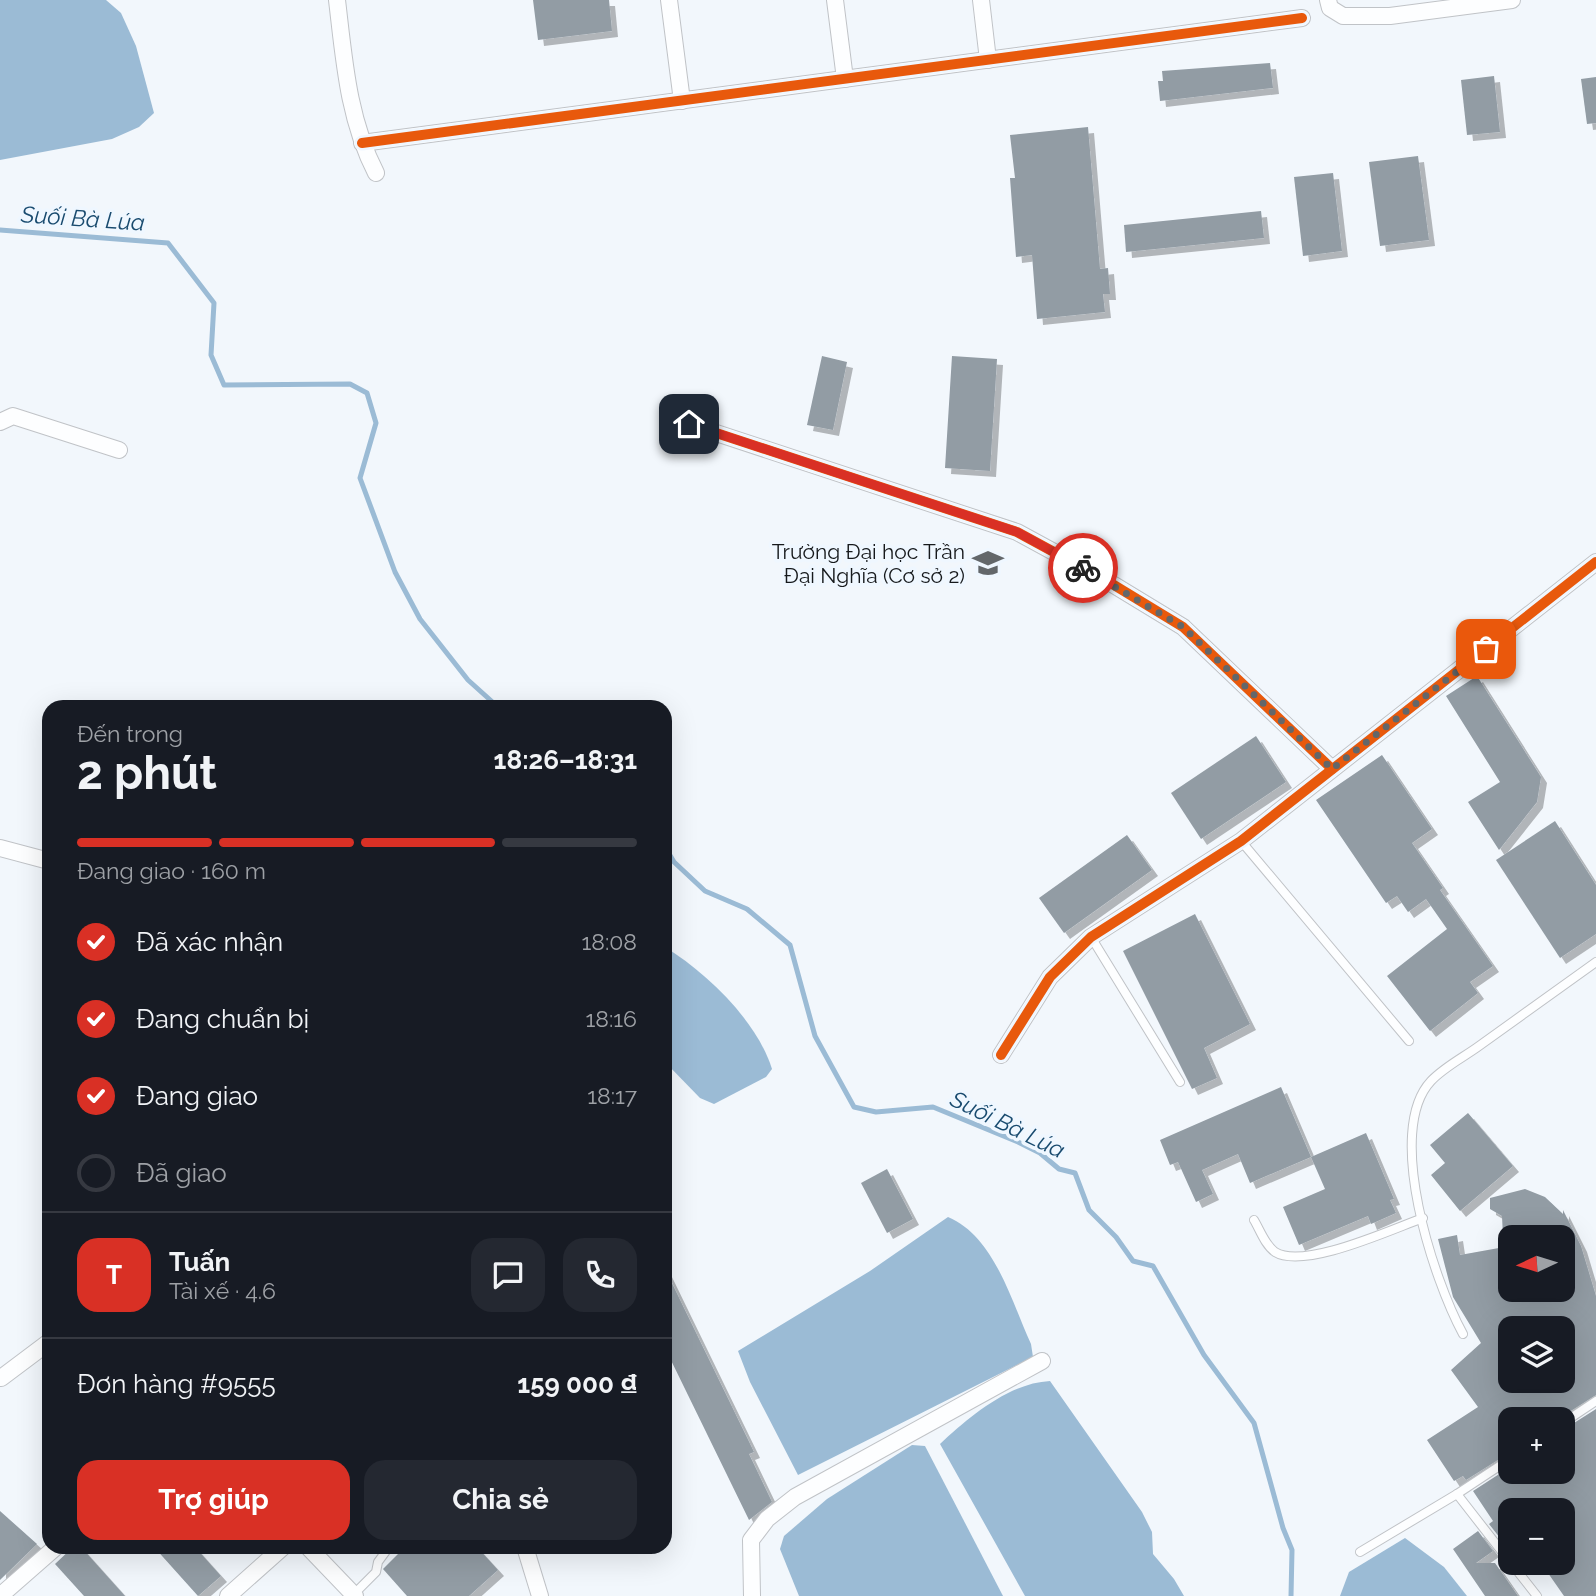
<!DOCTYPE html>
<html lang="vi">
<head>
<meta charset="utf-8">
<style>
  :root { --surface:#171b24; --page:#242831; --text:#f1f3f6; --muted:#9ea1a6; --line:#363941; --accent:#d93025 }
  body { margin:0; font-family:Raleway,sans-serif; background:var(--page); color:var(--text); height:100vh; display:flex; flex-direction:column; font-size:26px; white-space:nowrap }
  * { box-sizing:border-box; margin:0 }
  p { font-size:23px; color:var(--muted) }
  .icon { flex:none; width:38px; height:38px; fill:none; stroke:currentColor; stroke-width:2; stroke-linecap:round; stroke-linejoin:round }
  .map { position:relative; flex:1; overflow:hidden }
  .details { position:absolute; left:42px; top:700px; width:630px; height:854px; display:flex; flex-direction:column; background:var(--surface); border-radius:21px; box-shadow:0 7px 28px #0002 }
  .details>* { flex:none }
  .needle { width:46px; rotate:266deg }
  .tools { position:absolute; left:1498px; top:1225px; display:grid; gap:14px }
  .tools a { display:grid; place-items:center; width:77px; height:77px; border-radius:14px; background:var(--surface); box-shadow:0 7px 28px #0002; font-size:35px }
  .pin { position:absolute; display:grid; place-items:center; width:60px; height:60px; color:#fff; margin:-30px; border-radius:14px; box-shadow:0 4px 10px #0006 }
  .courier { position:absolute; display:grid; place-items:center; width:70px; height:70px; margin:-35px; border:5px solid #d93025; border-radius:50%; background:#fff; color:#222; box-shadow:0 2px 9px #0007 }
  .overview em { font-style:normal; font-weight:700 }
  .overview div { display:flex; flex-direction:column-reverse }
  .overview { display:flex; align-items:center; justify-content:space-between; height:119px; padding:0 35px }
  h1 { font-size:46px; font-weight:700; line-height:52px }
  .bar { display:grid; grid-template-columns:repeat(4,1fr); gap:10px 7px; align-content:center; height:84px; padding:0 35px }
  .bar i { height:9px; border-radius:5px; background:var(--line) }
  .bar .selected { background:var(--accent) }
  .bar p { grid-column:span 4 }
  .line { display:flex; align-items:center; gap:18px; padding:0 35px; border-top:2px solid var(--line) }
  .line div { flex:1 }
  .round { display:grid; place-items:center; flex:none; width:74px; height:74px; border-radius:21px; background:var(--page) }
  ol { padding:0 35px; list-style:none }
  li { display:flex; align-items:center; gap:21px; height:77px }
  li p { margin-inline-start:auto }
  li .icon { padding:7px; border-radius:50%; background:var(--accent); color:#fff; stroke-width:4 }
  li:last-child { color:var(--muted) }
  li i { width:38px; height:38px; border:4px solid var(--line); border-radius:50% }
  .cta { display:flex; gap:14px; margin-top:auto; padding:14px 35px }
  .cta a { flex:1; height:80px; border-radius:21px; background:var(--accent); color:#fff; font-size:28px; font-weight:700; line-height:80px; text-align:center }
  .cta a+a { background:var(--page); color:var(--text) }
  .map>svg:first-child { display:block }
</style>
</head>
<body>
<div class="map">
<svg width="1596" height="1596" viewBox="0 0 1596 1596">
  <defs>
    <filter id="shadow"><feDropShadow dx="6" dy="6" stdDeviation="0" flood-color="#0004"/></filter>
  </defs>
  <rect width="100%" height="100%" fill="#f2f7fc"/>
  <g fill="#9bbbd5">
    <polygon points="0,0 106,0 121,13 136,46 154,113 139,127 112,139 0,160"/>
    <path d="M665,947c42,26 92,74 107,122l-6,8 -52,27 -14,-6 -35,-36z"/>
    <path d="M948,1217c47,20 63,84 83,127l2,13 -235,118 -48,-93 -12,-31 132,-80z"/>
    <path d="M1050,1381l92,131 10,20 1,22 21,25 10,17h-159l-85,-152c29,-27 69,-61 110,-63z"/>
    <polygon points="912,1445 925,1446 1003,1596 799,1596 780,1549 784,1536 827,1499"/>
    <polygon points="1405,1538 1444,1567 1467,1596 1340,1596 1349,1572"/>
  </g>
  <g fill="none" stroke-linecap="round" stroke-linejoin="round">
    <g stroke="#9bbbd5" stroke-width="5">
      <polyline points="0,230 168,243 214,303 211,355 224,385 350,384 367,393 376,423 360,478 395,572 420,619 468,680 498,707"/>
      <polyline points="665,847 674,862 705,891 747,909 790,945 815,1036 854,1107 876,1112 933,1107 1018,1142 1040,1153 1059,1169 1075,1173 1089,1210 1116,1237 1133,1261 1153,1266 1204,1355 1254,1423 1283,1528 1292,1550 1291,1596"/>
    </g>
  </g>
  <g fill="#929ca4" fill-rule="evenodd" filter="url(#shadow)">
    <polygon points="533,0 609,0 612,31 538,40"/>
    <polygon points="1270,63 1273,88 1160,101 1158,81 1163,81 1162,71"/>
    <polygon points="1494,76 1500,132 1467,135 1461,80"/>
    <polygon points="1596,77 1596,123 1587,124 1581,79"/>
    <polygon points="1088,127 1100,269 1108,268 1110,294 1103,294 1105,312 1037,319 1032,255 1016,257 1010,178 1015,178 1010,135"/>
    <polygon points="1418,156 1429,240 1380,246 1369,162"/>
    <polygon points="1333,173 1342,251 1303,256 1294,177"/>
    <polygon points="1261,211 1264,238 1126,252 1124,225"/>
    <polygon points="822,356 847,362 833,430 807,425"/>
    <polygon points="952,356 997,359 990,471 945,468"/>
    <polygon points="1477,676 1541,777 1537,802 1499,850 1468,802 1500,782 1446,696"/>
    <polygon points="1256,736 1286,782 1201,839 1171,793"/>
    <polygon points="1382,755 1432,829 1412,843 1443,888 1440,890 1493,966 1470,982 1478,993 1430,1031 1387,976 1447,929 1426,899 1408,912 1397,896 1386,903 1316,800"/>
    <polygon points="1555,821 1596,885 1596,934 1560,958 1496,860"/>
    <polygon points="1127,835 1152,870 1064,933 1039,898"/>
    <polygon points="1195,914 1250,1024 1204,1048 1217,1078 1192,1089 1123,951"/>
    <polygon points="1281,1087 1311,1157 1250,1183 1238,1154 1202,1170 1213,1194 1196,1202 1178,1162 1170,1165 1160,1140"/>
    <polygon points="1468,1113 1513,1166 1460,1211 1431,1175 1445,1163 1430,1145"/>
    <polygon points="1366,1133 1394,1199 1390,1200 1396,1213 1371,1224 1368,1216 1299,1245 1283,1207 1325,1189 1311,1157"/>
    <polygon points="887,1169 913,1219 887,1233 861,1183"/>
    <path d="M1525,1189l20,8 18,17v-4l18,36 15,50v99l-38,24h-18l-5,-7 -11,7h-14v9l-12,8 11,17 -43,27 -3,-4 -9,5 -27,-41 51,-33 -27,-37 30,-27 -28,-46 -15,-58 19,-4 3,20 50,-9v44h53v-53h-60l-1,-21 -12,-7v-11zM1510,1328h53v53h-53z"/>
    <polygon points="665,1269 754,1452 749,1454 772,1502 749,1520 665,1348"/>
    <polygon points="1596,1409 1596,1596 1564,1596 1541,1563 1563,1563 1563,1510 1510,1510 1510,1539 1504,1543 1489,1524 1493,1521 1473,1491 1510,1467 1510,1472 1563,1472 1563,1430"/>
    <polygon points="0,1511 37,1544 0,1580"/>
    <polygon points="1478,1531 1493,1551 1476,1563 1495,1563 1518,1596 1485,1596 1453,1549"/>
    <polygon points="73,1547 81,1547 125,1596 84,1596 55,1564"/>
    <polygon points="154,1547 195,1547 221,1576 198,1596"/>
    <polygon points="405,1547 477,1547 498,1570 469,1596 407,1596 383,1569"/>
  </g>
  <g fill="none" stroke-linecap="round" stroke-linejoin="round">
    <g stroke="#c0c3c7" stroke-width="10">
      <g id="lane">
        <polyline points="1241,841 1409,1041"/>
        <polyline points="1091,937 1180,1082"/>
        <path d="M1254,1220c6,10 11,25 21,32 29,18 117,-23 148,-34"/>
        <path d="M1463,1334c-29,-53 -79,-203 -32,-253 13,-14 33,-24 48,-35 39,-28 78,-56 117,-84"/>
        <polyline points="1563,1423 1596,1401"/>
        <polyline points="1457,1494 1510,1562"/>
        <polyline points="1360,1552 1457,1494 1510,1459"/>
        <polyline points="1511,1563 1537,1596"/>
        <polyline points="352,1596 376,1572 378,1562 389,1547"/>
      </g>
    </g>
    <g stroke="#c0c3c7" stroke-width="18">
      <g id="street">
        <path d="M337,0c7,59 11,119 39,173"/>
        <polyline points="669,0 682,101"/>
        <polyline points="835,0 845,79"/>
        <polyline points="981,0 988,60"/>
        <polyline points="1328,0 1330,8 1343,16 1390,16 1512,0"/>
        <polyline points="362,143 1302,18"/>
        <polyline points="0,422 13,416 119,450"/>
        <polyline points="689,424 1017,532 1109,582 1183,627 1332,769"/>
        <polyline points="0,848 49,861"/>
        <polyline points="1001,1055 1050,977 1091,937 1241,841 1596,562"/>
        <polyline points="1,1378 49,1342"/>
        <polyline points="308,1547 355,1596"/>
        <polyline points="525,1547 540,1596"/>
        <polyline points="0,1596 56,1547"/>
        <polyline points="228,1596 283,1547"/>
        <polyline points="752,1596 751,1540 767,1519 795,1497 1042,1361"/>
      </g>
    </g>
    <use href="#lane" stroke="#fdfeff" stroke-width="8"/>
    <use href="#street" stroke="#fdfeff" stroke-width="16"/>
    <g stroke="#eff7ff" stroke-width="15">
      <g id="cycleway">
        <polyline points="362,143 1302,18"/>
        <polyline points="689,424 1017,532 1109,582 1183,627 1332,769"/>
        <polyline points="1001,1055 1050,977 1091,937 1241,841 1596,562"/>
      </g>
    </g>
    <use href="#cycleway" stroke="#e8590c" stroke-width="10"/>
  </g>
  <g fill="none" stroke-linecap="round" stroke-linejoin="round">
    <polyline stroke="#63676a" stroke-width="7" stroke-dasharray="0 12.6" points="1083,568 1183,627 1332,769 1486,649"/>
    <polyline stroke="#d93025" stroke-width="9" points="689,424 1017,532 1083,568"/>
  </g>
  <defs>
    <g id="school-bare" transform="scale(2.415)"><path d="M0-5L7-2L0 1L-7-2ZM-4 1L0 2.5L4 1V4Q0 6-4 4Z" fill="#63676a" stroke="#eff7ff" stroke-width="2.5" paint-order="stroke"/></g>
  </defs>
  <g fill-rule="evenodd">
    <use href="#school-bare" x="988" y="563"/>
  </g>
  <g text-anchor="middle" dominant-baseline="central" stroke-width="7" stroke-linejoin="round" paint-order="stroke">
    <g font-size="21" fill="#16191c" stroke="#eff7ff" text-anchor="end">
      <text x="965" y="551">Trường Đại học Trần<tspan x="965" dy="24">Đại Nghĩa (Cơ sở 2)</tspan></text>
    </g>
    <g font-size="23" font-style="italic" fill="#194b6f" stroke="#eff7ff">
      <text transform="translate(83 218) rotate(4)">Suối Bà Lúa</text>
      <text transform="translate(1008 1124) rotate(26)">Suối Bà Lúa</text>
    </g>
  </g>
</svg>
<div class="tools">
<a><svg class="needle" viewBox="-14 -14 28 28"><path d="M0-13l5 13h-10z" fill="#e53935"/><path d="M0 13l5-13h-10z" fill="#9ea1a6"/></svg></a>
<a><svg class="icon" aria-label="layers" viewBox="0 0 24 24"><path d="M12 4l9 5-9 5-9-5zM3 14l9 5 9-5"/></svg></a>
<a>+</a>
<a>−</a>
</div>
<div class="pin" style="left:1486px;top:649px;background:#ea580c"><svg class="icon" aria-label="bag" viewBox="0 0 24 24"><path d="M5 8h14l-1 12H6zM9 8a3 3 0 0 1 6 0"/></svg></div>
<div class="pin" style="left:689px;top:424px;background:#1f2937"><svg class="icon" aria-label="home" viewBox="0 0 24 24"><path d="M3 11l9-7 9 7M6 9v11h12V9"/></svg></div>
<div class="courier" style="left:1083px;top:568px"><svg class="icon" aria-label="bike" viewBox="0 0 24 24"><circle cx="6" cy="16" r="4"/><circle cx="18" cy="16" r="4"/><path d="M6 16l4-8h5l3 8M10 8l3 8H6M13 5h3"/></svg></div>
<section class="details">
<div class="overview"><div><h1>2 phút</h1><p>Đến trong</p></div><em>18:26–18:31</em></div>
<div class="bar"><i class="selected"></i><i class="selected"></i><i class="selected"></i><i></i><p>Đang giao · 160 m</p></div>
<ol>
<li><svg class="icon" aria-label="check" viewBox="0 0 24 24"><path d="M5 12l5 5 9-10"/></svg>Đã xác nhận<p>18:08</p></li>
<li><svg class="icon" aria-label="check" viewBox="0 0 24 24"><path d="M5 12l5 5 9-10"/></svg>Đang chuẩn bị<p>18:16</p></li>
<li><svg class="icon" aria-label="check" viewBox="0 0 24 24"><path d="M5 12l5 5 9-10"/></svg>Đang giao<p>18:17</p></li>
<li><i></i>Đã giao</li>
</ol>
<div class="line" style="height:126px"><b class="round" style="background:var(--accent);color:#fff">T</b><div><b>Tuấn</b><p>Tài xế · 4.6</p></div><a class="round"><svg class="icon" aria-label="chat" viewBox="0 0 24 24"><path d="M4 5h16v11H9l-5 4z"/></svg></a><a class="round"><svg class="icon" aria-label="phone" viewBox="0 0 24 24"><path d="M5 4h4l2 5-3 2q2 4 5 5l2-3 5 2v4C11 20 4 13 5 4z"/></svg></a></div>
<div class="line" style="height:91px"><div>Đơn hàng #9555</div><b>159 000 ₫</b></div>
<div class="cta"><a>Trợ giúp</a><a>Chia sẻ</a></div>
</section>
</div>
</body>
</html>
